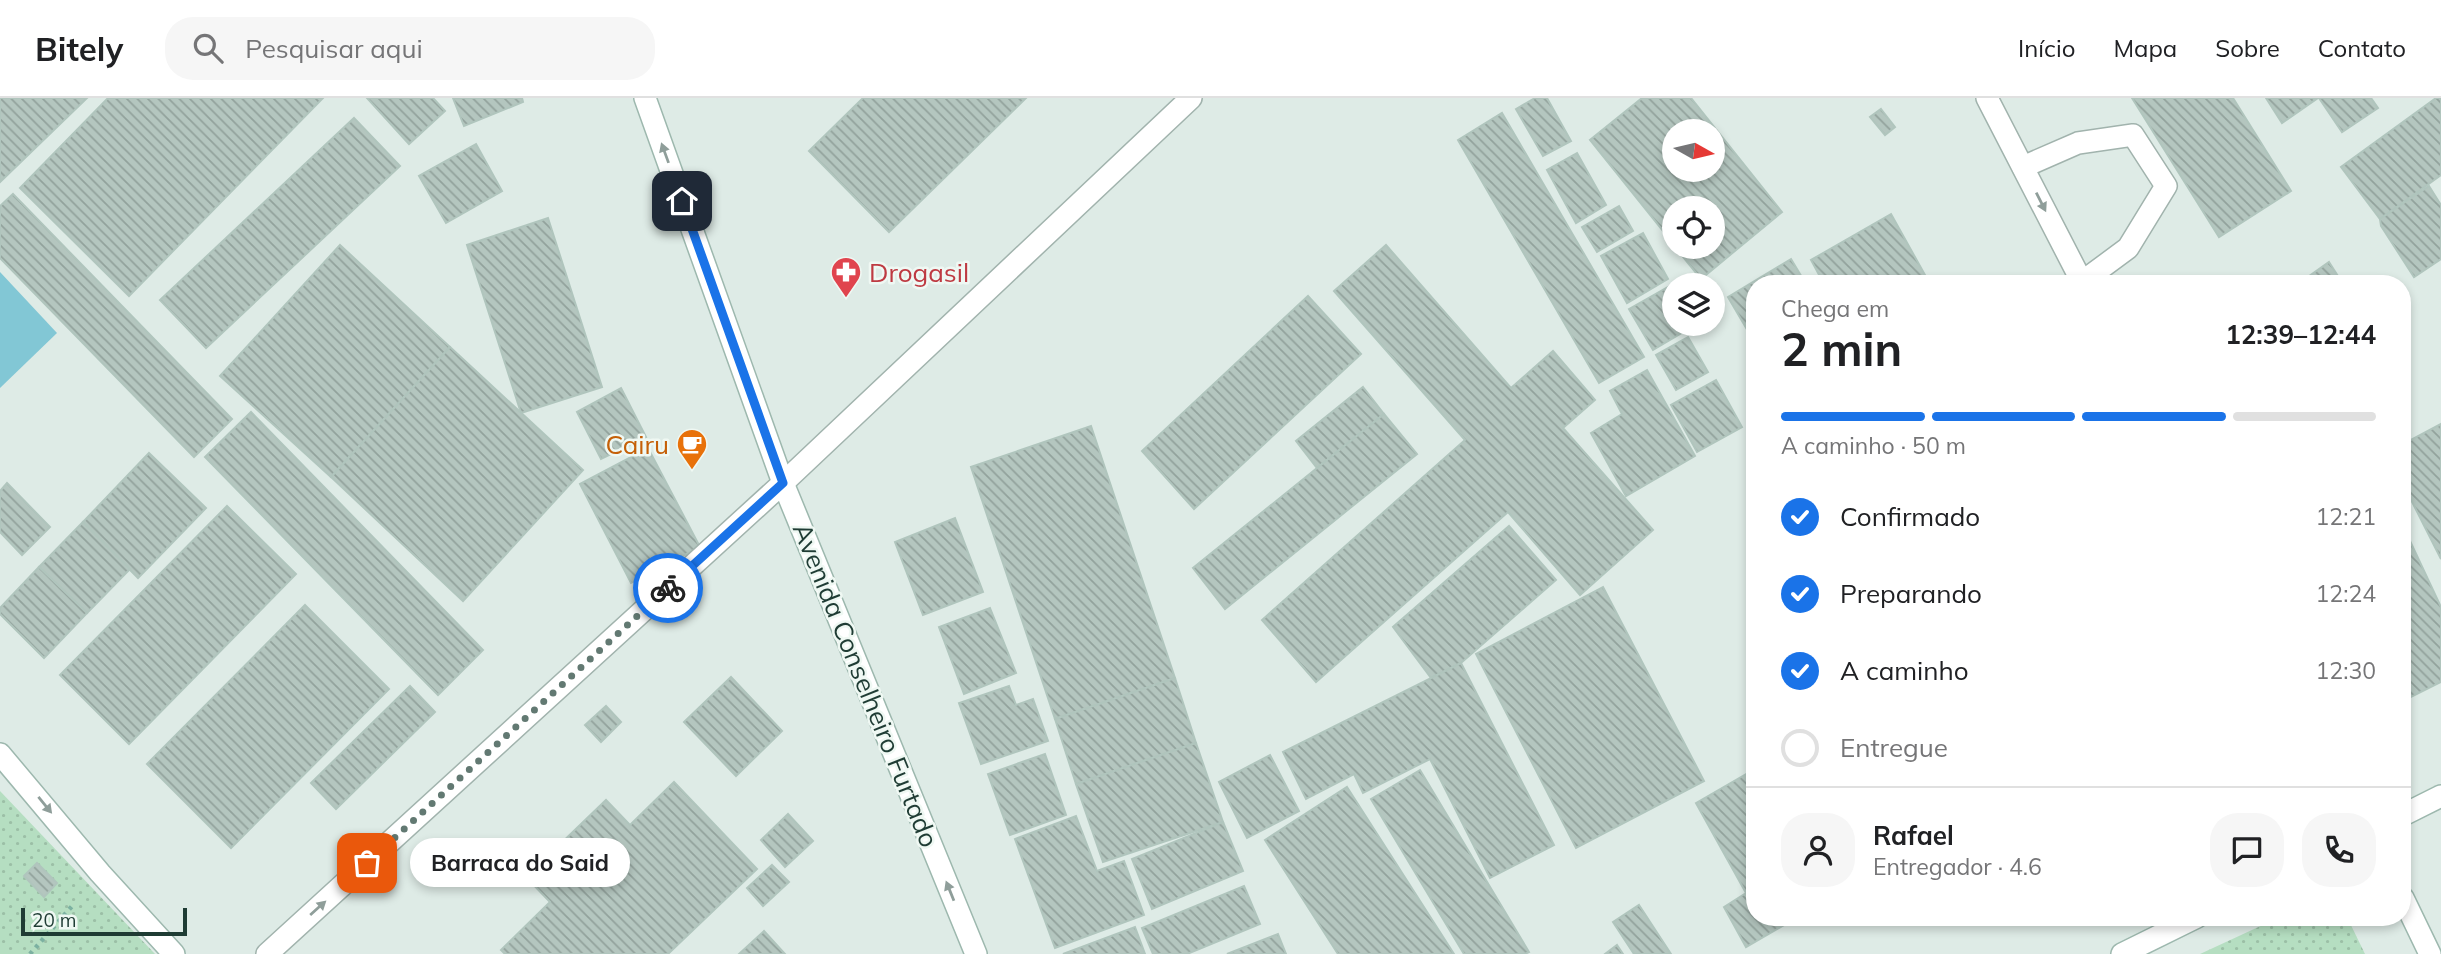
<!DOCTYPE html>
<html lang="pt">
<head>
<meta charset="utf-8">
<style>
  :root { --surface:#fff; --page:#f6f6f6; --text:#202124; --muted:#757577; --line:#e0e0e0; --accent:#1a73e8 }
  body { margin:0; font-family:Mulish,sans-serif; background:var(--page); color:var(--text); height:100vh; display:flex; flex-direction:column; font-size:26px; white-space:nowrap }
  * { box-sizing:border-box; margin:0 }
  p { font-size:23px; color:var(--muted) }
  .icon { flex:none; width:38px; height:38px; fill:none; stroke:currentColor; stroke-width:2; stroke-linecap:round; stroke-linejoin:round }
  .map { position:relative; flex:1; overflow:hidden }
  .side { position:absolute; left:1746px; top:177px; width:665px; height:651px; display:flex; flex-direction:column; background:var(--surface); border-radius:28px; box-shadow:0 4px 10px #0003 }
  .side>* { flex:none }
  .needle { width:46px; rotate:98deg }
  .buttons { position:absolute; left:1662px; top:21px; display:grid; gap:14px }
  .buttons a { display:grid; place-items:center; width:63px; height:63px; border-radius:50%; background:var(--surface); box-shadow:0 4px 10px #0003; font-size:35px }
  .scale { position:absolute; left:21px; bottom:18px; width:166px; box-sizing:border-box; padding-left:7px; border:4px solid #1f3c34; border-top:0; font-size:19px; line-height:24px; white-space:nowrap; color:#1f3c34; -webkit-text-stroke:5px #eff8f3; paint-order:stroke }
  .pin { position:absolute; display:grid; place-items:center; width:60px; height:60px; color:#fff; margin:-30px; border-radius:14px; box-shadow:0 4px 10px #0006 }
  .courier { position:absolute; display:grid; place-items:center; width:70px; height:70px; margin:-35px; border:5px solid #1a73e8; border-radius:50%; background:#fff; color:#222; box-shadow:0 2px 9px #0007 }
  .bubble { position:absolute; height:49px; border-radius:24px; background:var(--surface); box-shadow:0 4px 10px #0003; font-size:23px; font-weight:700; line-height:49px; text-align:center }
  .summary em { font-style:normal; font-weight:700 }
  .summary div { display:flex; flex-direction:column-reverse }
  .summary { display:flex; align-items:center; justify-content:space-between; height:119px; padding:0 35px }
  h1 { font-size:46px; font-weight:700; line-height:52px }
  .bar { display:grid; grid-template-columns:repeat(4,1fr); gap:10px 7px; align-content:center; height:84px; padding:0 35px }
  .bar i { height:9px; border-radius:5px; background:var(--line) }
  .bar .current { background:var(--accent) }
  .bar p { grid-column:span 4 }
  .line { display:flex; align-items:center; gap:18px; padding:0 35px; border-top:2px solid var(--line) }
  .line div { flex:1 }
  .round { display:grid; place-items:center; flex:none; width:74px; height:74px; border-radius:28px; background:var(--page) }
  ol { padding:0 35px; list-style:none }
  li { display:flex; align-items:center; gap:21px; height:77px }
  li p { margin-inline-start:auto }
  li .icon { padding:7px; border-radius:50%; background:var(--accent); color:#fff; stroke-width:4 }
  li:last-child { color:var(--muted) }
  li i { width:38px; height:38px; border:4px solid var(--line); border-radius:50% }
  header { display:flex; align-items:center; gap:42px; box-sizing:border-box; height:98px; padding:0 35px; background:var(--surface); border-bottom:2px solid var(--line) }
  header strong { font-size:33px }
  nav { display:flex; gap:38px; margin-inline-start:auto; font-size:24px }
  .search { width:490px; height:63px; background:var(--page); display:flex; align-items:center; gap:18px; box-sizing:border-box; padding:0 24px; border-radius:28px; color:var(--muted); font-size:26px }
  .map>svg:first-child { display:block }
</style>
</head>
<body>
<header>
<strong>Bitely</strong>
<div class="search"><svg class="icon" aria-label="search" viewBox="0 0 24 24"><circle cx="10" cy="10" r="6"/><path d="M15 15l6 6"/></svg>Pesquisar aqui</div>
<nav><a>Início</a><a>Mapa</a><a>Sobre</a><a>Contato</a></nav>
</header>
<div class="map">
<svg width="2441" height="856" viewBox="0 0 2441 856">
  <defs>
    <pattern id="grass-dots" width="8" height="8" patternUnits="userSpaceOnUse" patternTransform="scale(1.75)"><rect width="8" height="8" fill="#b5dec1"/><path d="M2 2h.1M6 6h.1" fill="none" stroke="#9bbfa6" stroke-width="1.8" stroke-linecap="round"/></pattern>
    <pattern id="building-back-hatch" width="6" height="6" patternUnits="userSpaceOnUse" patternTransform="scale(1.75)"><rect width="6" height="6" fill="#b4c6bf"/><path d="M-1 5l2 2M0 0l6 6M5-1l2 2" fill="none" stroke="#92a29c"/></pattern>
  </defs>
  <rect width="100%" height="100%" fill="#deebe6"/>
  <g fill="url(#grass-dots)">
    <polygon points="0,693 155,856 0,856"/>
    <polygon points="2280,819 2347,819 2365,856 2200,856"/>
  </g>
  <polygon fill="#82c7d5" points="0,174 57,235 0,290"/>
  <g fill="url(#building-back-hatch)" stroke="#b0c5bd" stroke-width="2" fill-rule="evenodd">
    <polygon points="0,0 87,0 0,84"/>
    <polygon points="108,0 323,0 129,198 20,90"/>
    <polygon points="367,0 433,0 445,13 409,46"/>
    <polygon points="453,0 522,0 523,4 464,28"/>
    <polygon points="863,0 1026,0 889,134 809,53"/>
    <polygon points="1535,0 1547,0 1571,43 1543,58 1516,11"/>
    <path d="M1642,0h49l91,114 -81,67 -26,-32h38v-39h-38v38l-85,-106zM1675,33h38v39h-38z"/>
    <polygon points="2132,0 2233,0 2291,93 2219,139"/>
    <polygon points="2266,0 2318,0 2282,25"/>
    <polygon points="2319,0 2371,0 2378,10 2342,34"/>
    <polygon points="2436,0 2441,0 2441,77 2380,121 2341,69"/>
    <polygon points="1881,11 1895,29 1885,37 1870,19"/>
    <polygon points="1502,15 1644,259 1599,285 1458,42"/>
    <polygon points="354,20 400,68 206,250 160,202"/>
    <polygon points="476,46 502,93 446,125 419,78"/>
    <polygon points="1577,55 1606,107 1576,125 1547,72"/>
    <polygon points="2429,88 2441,107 2441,161 2414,179 2381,128 2380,121"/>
    <polygon points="13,96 232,321 194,359 0,160 0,108"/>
    <polygon points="1619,108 1633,133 1597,154 1582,129"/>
    <polygon points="1891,116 1930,186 1824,186 1811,162"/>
    <polygon points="548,120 602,289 521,315 467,147"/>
    <polygon points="1643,135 1668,181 1627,205 1601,158"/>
    <polygon points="340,147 450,249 331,379 220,278"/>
    <polygon points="1386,147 1511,290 1553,253 1595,302 1563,330 1653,432 1580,497 1508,414 1316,584 1262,522 1465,342 1334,193"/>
    <polygon points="1791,161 1806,186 1755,186 1755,245 1728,199"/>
    <polygon points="2329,164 2343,186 2298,186"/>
    <polygon points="1682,181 1686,187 1675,187 1675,226 1697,226 1653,252 1629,211"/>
    <polygon points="1308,198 1361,256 1194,411 1142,353"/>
    <polygon points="1688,239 1708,274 1676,292 1656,257"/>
    <polygon points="450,249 583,372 463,503 331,379"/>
    <polygon points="1647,272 1695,358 1626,398 1591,335 1622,316 1610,293"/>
    <polygon points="1716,282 1742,329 1697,354 1671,307"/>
    <polygon points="1363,289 1384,316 1317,370 1296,343"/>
    <polygon points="621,290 646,339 601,361 577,314"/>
    <polygon points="251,314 483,552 438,597 205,359"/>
    <polygon points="1384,316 1417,356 1225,511 1193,470"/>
    <polygon points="2441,326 2441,461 2403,386 2403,346"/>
    <polygon points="1091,328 1175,580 1055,621 971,369"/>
    <polygon points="648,350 700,449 631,485 580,386"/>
    <polygon points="149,355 206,410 138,480 83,424"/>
    <polygon points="7,385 50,429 22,457 0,434 0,393"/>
    <polygon points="227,408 296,476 129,646 60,577"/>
    <polygon points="955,420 983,494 923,517 895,444"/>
    <polygon points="83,424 130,471 87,515 39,469"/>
    <polygon points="1509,428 1556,482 1461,565 1431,580 1393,529"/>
    <polygon points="2403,428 2441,509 2441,584 2403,603"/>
    <polygon points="39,469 87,515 44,560 0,516 0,510"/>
    <polygon points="1603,489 1704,683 1576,750 1476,556"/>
    <polygon points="305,507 389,591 231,750 147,666"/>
    <polygon points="990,510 1016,575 964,596 939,529"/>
    <polygon points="1461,565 1554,747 1490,780 1430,661 1363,695 1354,676 1306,701 1283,654"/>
    <polygon points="731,579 782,633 736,678 684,624"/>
    <polygon points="1175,580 1196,645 1076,686 1055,621"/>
    <polygon points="410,588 435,614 336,711 311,685"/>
    <polygon points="1009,588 1016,607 1033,601 1048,643 981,666 959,605"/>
    <polygon points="606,608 621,624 601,644 585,627"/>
    <polygon points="1196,645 1223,724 1103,764 1076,686"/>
    <polygon points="1045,656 1066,717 1010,737 988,676"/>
    <polygon points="1270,657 1299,713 1247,740 1219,684"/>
    <polygon points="1755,671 1755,819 1798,819 1746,849 1724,809 1746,795 1696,705"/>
    <polygon points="1420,672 1529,854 1525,856 1464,856 1371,701"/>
    <polygon points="674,684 757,771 668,856 505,856 501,852 550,804 526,779 606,702 630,727"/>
    <polygon points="1347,689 1454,856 1338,856 1265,742"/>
    <polygon points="788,716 813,743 785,769 761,742"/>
    <polygon points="1076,718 1097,773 1124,763 1144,817 1055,850 1015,741"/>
    <polygon points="1223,724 1243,773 1152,811 1132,761"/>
    <polygon points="37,765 57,785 44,799 24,778"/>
    <polygon points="772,767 789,784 763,808 747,790"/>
    <polygon points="1244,788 1260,826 1187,856 1153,856 1142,830"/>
    <polygon points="1639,807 1671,856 1634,856 1613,824"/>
    <polygon points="1135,829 1145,856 1063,856"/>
    <polygon points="764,833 785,856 739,856"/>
    <polygon points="1278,836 1286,856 1227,856"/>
    <polygon points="1617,847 1623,856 1605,856"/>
  </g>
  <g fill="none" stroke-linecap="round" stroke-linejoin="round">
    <g stroke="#a1b3ad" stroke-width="24">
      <polyline id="lane" points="2023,69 2078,45 2133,37 2166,88 2128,150 2082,184"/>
    </g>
    <g stroke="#a1b3ad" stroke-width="24">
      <g id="street">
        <polyline points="1987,0 2083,186"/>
        <polyline points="267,856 783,385 1191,0"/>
      </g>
    </g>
    <g stroke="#9db8ae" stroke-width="24">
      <g id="secondary">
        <polyline points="645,0 783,385 976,856"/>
        <polyline points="0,656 100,775 174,856"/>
        <polyline points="2403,717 2441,698"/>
        <polyline points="2403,800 2430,856"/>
        <polyline points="2122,856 2197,819"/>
      </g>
    </g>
    <polyline stroke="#7cb1a1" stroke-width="4.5" stroke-dasharray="3.5 5" stroke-linecap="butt" points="30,856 73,807"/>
    <use href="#lane" stroke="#fff" stroke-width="21"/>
    <use href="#street" stroke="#fff" stroke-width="21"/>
    <use href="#secondary" stroke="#fff" stroke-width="21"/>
  </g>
  <defs><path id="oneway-solid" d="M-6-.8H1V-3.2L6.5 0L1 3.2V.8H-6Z" transform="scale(1.75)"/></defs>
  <g fill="#8f9e9a">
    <use href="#oneway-solid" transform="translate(665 55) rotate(-110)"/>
    <use href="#oneway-solid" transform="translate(2041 104) rotate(63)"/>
    <use href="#oneway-solid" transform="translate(45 707) rotate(51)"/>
    <use href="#oneway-solid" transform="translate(950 793) rotate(-112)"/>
    <use href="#oneway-solid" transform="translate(318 810) rotate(-42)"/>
  </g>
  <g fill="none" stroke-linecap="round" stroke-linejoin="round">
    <polyline stroke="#627972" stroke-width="7" stroke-dasharray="0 12.6" points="367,765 668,490"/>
    <polyline stroke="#1a73e8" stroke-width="9" points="668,490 783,385 682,103"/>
  </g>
  <defs>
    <g id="pharmacy-pin" transform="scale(1.575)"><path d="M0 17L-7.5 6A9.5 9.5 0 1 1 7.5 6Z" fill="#e0444e" stroke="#eff8f3"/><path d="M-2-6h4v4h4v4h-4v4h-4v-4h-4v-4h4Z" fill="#fff"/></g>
    <g id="cafe-pin" transform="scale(1.575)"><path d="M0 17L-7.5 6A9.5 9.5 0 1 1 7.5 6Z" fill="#e8710a" stroke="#eff8f3"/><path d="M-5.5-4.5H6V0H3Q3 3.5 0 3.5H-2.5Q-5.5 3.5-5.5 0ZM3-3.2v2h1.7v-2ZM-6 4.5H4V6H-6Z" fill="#fff"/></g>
  </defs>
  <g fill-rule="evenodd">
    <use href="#pharmacy-pin" x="846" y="174"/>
    <use href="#cafe-pin" x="692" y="346"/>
  </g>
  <g text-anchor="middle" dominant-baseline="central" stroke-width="5" stroke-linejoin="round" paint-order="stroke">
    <g font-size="26" fill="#be3a42" stroke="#eff8f3" text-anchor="start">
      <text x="869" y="174">Drogasil</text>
    </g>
    <g font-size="26" fill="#c56008" stroke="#eff8f3" text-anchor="end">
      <text x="669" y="346">Cairu</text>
    </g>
    <g font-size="26" fill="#1f3c34" stroke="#eff8f3">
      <text transform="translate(866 587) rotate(68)">Avenida Conselheiro Furtado</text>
    </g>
  </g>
</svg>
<div class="buttons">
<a><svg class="needle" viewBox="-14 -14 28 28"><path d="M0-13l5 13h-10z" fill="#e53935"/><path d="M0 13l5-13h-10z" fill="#757577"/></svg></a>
<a><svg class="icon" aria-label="locate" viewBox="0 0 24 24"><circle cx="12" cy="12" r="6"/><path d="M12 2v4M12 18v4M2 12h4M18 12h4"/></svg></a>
<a><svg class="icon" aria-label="layers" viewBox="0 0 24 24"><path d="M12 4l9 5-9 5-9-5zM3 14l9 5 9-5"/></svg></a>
</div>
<div class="scale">20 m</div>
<div class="pin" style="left:367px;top:765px;background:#ea580c"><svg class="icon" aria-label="bag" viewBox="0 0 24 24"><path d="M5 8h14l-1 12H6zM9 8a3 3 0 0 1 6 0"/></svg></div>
<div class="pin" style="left:682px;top:103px;background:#1f2937"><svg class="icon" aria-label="home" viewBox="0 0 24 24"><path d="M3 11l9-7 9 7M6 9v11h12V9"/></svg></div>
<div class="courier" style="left:668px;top:490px"><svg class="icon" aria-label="bike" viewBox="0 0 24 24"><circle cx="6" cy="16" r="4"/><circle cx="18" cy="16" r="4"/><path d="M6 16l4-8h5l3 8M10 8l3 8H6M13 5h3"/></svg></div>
<div class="bubble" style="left:410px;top:740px;width:220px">Barraca do Said</div>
<section class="side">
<div class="summary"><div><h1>2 min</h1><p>Chega em</p></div><em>12:39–12:44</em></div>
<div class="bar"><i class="current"></i><i class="current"></i><i class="current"></i><i></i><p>A caminho · 50 m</p></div>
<ol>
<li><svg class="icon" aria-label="check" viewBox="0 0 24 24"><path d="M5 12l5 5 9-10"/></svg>Confirmado<p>12:21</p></li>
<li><svg class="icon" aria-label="check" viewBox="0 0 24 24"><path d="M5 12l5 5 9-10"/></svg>Preparando<p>12:24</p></li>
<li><svg class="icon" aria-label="check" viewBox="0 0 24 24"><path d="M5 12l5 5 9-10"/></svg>A caminho<p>12:30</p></li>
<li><i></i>Entregue</li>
</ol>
<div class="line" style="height:126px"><a class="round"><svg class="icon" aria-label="person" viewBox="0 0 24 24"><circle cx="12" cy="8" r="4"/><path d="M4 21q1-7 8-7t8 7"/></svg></a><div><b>Rafael</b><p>Entregador · 4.6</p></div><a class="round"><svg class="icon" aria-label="chat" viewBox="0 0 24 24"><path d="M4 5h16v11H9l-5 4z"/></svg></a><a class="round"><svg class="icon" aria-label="phone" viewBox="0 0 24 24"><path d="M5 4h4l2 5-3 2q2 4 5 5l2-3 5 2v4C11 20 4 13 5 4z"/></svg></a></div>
</section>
</div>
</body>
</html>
